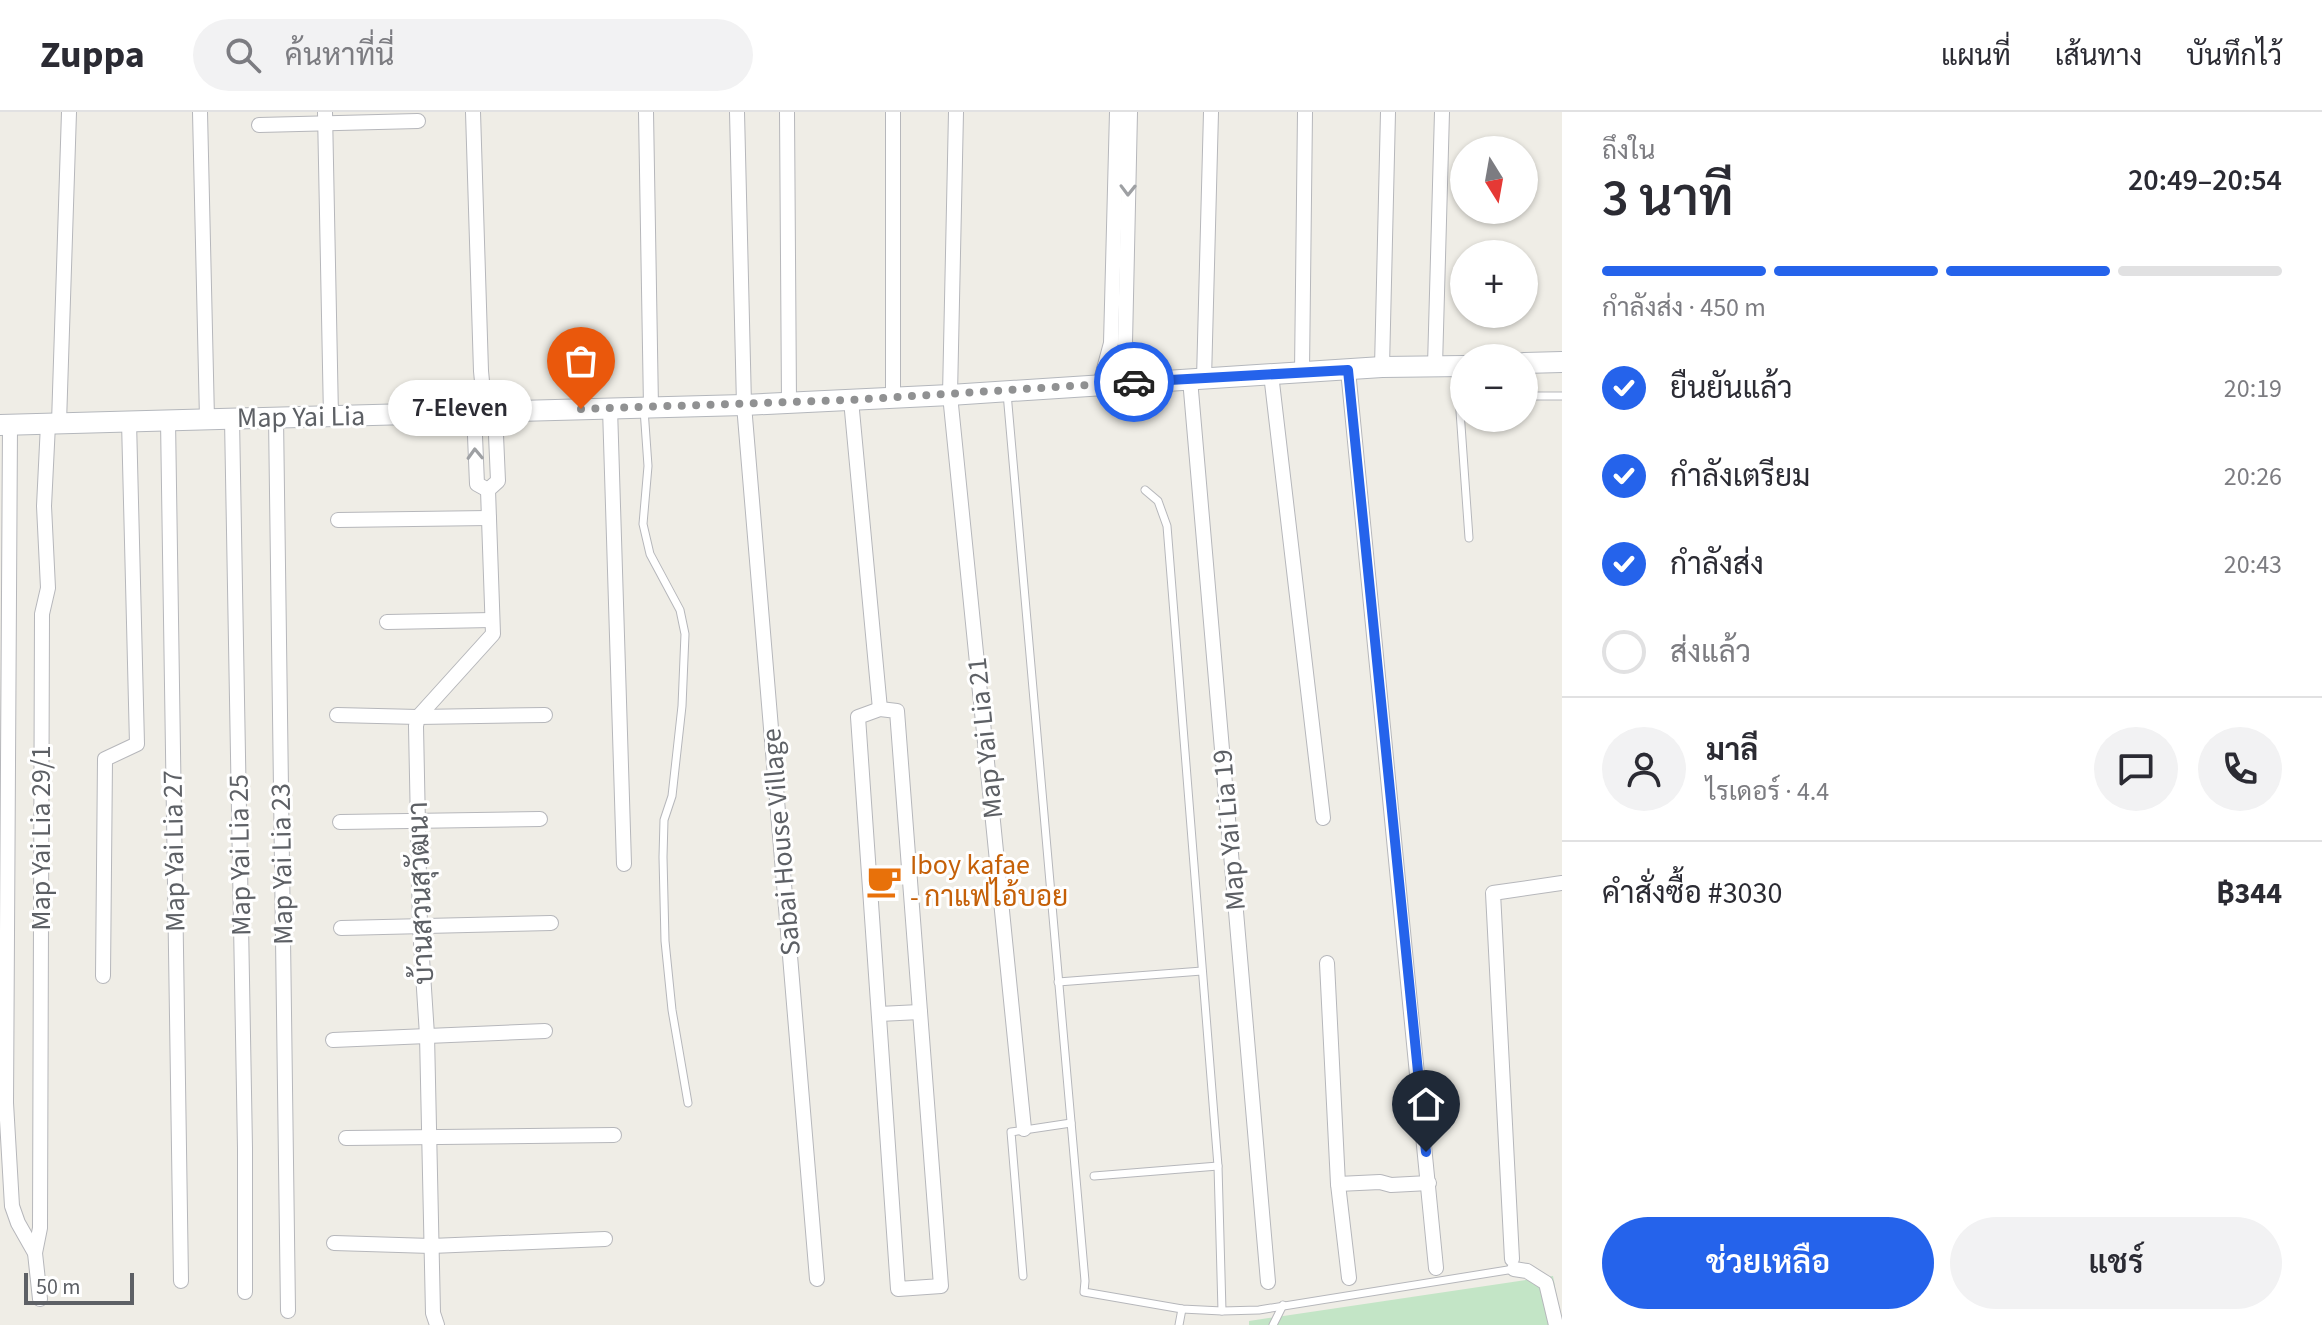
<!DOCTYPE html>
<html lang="th">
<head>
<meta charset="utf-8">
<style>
  :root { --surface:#fff; --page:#f2f2f3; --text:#2b2b33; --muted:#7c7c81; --line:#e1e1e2; --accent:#2563eb }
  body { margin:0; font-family:"Source Sans 3",Sarabun,sans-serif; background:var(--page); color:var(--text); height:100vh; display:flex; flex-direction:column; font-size:30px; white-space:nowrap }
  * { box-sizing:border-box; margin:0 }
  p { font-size:26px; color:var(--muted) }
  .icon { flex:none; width:44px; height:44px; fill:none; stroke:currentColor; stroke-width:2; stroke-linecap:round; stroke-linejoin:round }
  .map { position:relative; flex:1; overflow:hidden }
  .panel { display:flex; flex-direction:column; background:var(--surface); width:760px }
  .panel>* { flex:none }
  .needle { width:52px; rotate:169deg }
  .controls { position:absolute; left:1450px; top:24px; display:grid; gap:16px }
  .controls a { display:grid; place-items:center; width:88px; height:88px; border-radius:50%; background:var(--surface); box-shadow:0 2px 6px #0004; font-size:40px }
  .scale { position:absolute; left:24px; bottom:20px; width:110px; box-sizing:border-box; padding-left:8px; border:4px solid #5d6065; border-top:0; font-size:22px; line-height:28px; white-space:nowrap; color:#5d6065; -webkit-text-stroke:6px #fff; paint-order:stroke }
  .pin { position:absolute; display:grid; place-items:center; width:68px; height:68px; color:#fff; margin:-82px -34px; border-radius:50% 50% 50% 0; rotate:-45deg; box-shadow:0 0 8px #0007 }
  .pin .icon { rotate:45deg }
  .courier { position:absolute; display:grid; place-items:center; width:80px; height:80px; margin:-40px; border:6px solid #2563eb; border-radius:50%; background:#fff; color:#222; box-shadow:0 2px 10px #0007 }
  .bubble { position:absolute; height:56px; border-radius:28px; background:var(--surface); box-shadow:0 2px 6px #0004; font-size:26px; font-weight:600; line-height:56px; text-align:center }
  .head em { font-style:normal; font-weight:600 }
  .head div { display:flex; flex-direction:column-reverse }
  .head { display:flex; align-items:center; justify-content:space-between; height:136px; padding:0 40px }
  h1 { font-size:52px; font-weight:600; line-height:60px }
  .bar { display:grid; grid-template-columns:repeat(4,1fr); gap:12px 8px; align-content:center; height:96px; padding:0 40px }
  .bar i { height:10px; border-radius:6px; background:var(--line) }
  .bar .active { background:var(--accent) }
  .bar p { grid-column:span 4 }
  .line { display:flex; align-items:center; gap:20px; padding:0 40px; border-top:2px solid var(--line) }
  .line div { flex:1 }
  .round { display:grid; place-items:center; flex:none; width:84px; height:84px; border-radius:42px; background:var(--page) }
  ol { padding:0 40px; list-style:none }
  li { display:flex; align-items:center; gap:24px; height:88px }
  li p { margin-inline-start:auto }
  li .icon { padding:8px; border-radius:50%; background:var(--accent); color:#fff; stroke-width:4 }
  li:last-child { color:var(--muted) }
  li i { width:44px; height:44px; border:4px solid var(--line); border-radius:50% }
  .primary-button { display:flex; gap:16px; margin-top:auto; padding:16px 40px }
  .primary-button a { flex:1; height:92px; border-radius:48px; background:var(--accent); color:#fff; font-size:32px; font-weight:600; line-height:92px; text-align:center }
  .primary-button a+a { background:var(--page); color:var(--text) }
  header { display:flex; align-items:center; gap:48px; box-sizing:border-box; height:112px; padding:0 40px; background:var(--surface); border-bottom:2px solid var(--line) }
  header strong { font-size:38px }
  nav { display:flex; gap:44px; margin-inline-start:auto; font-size:28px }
  .search { width:560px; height:72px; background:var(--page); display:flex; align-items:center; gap:20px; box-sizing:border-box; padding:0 28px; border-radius:44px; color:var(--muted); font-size:30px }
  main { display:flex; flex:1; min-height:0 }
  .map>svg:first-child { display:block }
</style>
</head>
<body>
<header>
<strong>Zuppa</strong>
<div class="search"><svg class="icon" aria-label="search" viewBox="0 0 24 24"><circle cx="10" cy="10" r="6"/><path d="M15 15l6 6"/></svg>ค้นหาที่นี่</div>
<nav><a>แผนที่</a><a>เส้นทาง</a><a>บันทึกไว้</a></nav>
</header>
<main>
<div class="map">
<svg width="1562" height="1213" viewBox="0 0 1562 1213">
  <rect width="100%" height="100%" fill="#efede6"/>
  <polygon fill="#c3e5c6" points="1553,1164 1562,1213 1249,1213 1249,1209"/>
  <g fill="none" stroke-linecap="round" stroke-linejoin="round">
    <g stroke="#b6b7bb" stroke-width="9">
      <g id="lane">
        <polyline points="1455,256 1459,285 1462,284"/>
        <polyline points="1007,281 1085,1169 1084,1180 1182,1197 1222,1199 1259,1198 1514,1157"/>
        <polyline points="1524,284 1562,284"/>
        <polyline points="1459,285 1469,426"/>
        <polyline points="644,297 648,354 643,412 650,442 680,498 685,522 682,594 672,684 664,708 663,745 665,829 672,898 688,991"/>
        <polyline points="1145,378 1158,389 1167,414 1218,1054 1222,1199"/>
        <polyline points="1058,870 1202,859"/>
        <polyline points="1094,1064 1218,1054"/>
        <polyline points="1023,1164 1011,1020 1071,1011"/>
        <polyline points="1179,1213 1182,1197"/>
        <polyline points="1273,1213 1283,1193"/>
      </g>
    </g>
    <g stroke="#b6b7bb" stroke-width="16">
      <g id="street">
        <polyline points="200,0 207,307"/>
        <polyline points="325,0 331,305"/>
        <polyline points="473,0 481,259 485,300"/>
        <polyline points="646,0 651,295"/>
        <polyline points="737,0 744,293 817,1167"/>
        <polyline points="787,0 789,290"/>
        <polyline points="956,0 950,283 1024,1017"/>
        <polyline points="1130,0 1125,231 1141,270"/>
        <polyline points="259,13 418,9"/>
        <polyline points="1435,254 1442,0"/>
        <polyline points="1382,255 1388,0"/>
        <polyline points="1348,258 1436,1156"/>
        <polyline points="1302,260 1305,0"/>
        <polyline points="1271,262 1323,706"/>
        <polyline points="1190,267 1268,1170"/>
        <polyline points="1204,267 1211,0"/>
        <polyline points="1100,272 1111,231 1117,0"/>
        <polyline points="893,285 893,0"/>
        <polyline points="851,288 880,597"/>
        <polyline points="610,296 624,752"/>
        <polyline points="474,300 477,372 488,378"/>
        <polyline points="276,305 288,1199"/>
        <polyline points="232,307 245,1036 245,1180"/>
        <polyline points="168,308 181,1169"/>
        <polyline points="59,311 69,0"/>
        <polyline points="10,313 6,991 12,1094 18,1111 35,1141 40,1187"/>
        <polyline points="338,408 489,406"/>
        <polyline points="387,510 492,508"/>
        <polygon points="880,597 897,599 941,1174 898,1177 858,605"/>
        <polyline points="337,603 418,605 545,603"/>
        <polyline points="340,710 540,707"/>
        <polyline points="341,816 551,811"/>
        <polyline points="1327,851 1338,1072 1349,1166"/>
        <polyline points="103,864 105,647 137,632 129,309"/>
        <polyline points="879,902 920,900"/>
        <polyline points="333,928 545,919"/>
        <polyline points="346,1026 614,1023"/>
        <polyline points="1338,1072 1380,1070 1391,1073 1429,1071"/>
        <polyline points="334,1131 431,1134 605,1127"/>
        <polyline points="35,1141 40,1116 42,502 48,476 44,394 48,312"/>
        <polyline points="1512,1147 1493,781 1562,771"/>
        <polyline points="1514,1157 1527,1159 1546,1171 1556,1213"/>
        <polyline points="437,1213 433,1201 427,923 420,815 416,614 418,605 493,522 488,378 498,369 495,300"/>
      </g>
    </g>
    <g stroke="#b4b7bc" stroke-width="22">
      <g id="secondary">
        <polyline points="1524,251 1562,250"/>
        <polyline points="0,313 744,293 950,283 1382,255 1464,254"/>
      </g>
    </g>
    <use href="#lane" stroke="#fff" stroke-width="7"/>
    <use href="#street" stroke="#fff" stroke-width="14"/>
    <use href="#secondary" stroke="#fff" stroke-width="20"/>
  </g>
  <defs><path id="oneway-chevron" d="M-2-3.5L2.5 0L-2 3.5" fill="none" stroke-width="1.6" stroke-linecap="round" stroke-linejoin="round" transform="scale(2)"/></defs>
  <g stroke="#9ea0a3">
    <use href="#oneway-chevron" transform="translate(1128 78) rotate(91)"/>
    <use href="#oneway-chevron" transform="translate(475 342) rotate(-92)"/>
  </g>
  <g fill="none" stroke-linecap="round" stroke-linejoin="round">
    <polyline stroke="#909192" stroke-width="8" stroke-dasharray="0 14.4" points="581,297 851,288 1134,270"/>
    <polyline stroke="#2563eb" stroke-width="10" points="1134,270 1348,258 1426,1040"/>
  </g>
  <defs>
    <g id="cafe-bare" transform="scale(2.76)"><path d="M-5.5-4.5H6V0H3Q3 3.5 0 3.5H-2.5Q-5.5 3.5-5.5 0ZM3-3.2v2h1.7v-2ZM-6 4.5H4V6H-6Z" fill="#e8710a" stroke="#fff" stroke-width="2.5" paint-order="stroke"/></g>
  </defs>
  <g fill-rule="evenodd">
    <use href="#cafe-bare" x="884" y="769"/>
  </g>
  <g text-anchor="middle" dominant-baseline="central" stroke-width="6" stroke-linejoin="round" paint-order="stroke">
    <g font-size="28" fill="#5d6065" stroke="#fff">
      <text transform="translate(301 305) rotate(-1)">Map Yai Lia</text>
      <text transform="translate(985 626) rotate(-96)">Map Yai Lia 21</text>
      <text transform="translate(1229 718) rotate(-95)">Map Yai Lia 19</text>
      <text transform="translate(41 726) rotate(-90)">Map Yai Lia 29/1</text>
      <text transform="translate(781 730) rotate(-95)">Sabai House Village</text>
      <text transform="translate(174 739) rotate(-91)">Map Yai Lia 27</text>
      <text transform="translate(240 743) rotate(-91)">Map Yai Lia 25</text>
      <text transform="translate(282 752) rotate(-91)">Map Yai Lia 23</text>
      <text transform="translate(421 781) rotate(-92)">บ้านสวนสุวัฒนา</text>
    </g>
    <g font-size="28" fill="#c56008" stroke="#fff" text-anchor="start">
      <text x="910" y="753">Iboy kafae<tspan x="910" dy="32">- กาแฟไอ้บอย</tspan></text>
    </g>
  </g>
</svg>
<div class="controls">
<a><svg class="needle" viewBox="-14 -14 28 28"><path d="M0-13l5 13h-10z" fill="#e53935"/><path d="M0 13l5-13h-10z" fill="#7c7c81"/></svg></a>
<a>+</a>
<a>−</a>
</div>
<div class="scale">50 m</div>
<div class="pin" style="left:581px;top:297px;background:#ea580c"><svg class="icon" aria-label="bag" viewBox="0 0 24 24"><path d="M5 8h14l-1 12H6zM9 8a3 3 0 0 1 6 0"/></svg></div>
<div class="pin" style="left:1426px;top:1040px;background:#1f2937"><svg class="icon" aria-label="home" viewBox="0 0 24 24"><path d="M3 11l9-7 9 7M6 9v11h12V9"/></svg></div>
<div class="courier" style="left:1134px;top:270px"><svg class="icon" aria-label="car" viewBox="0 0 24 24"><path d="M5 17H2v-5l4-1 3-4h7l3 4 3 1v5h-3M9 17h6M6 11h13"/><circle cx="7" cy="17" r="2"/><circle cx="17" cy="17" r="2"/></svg></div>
<div class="bubble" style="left:388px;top:268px;width:144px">7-Eleven</div>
</div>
<section class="panel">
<div class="head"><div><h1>3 นาที</h1><p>ถึงใน</p></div><em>20:49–20:54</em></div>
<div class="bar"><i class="active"></i><i class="active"></i><i class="active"></i><i></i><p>กำลังส่ง · 450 m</p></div>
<ol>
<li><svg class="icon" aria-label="check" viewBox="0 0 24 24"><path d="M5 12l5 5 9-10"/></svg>ยืนยันแล้ว<p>20:19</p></li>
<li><svg class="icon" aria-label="check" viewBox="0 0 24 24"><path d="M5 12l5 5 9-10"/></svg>กำลังเตรียม<p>20:26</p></li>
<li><svg class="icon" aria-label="check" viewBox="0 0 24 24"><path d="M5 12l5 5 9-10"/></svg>กำลังส่ง<p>20:43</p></li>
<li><i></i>ส่งแล้ว</li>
</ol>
<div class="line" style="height:144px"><a class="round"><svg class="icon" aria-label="person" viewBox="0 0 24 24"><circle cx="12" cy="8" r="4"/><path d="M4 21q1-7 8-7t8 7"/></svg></a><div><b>มาลี</b><p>ไรเดอร์ · 4.4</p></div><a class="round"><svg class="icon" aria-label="chat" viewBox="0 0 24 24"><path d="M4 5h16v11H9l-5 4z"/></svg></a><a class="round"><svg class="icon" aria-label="phone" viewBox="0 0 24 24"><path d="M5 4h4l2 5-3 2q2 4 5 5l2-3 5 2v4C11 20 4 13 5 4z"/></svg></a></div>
<div class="line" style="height:104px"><div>คำสั่งซื้อ #3030</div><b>฿344</b></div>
<div class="primary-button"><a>ช่วยเหลือ</a><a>แชร์</a></div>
</section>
</main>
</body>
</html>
